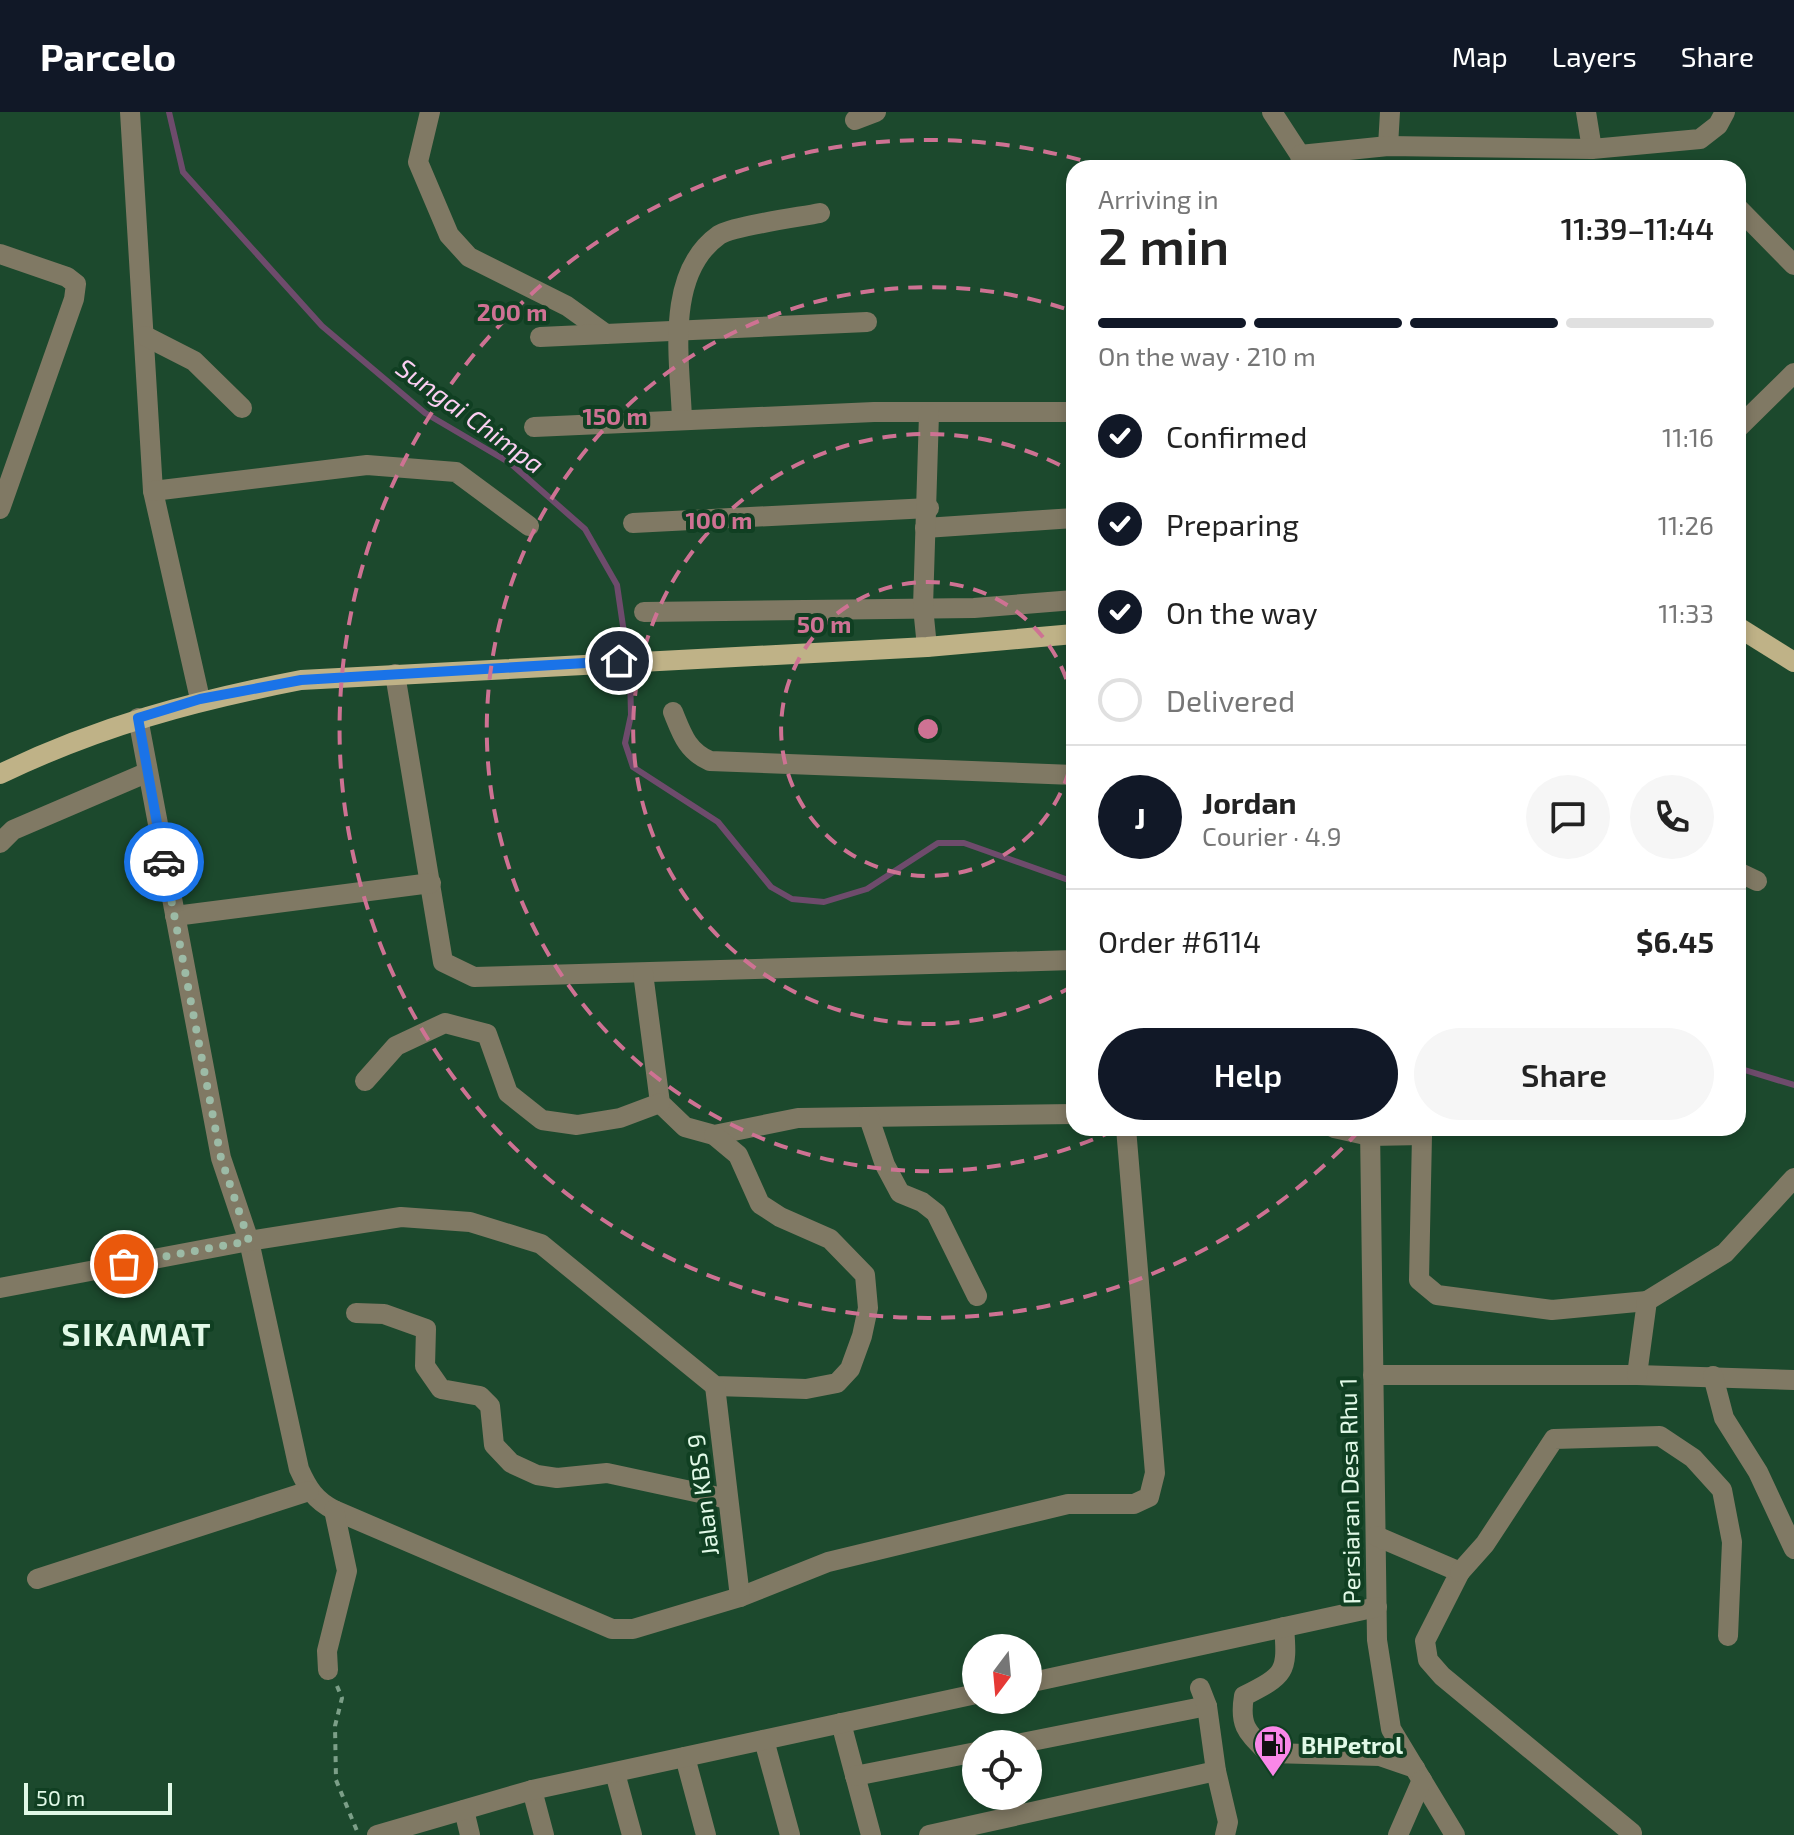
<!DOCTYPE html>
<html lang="en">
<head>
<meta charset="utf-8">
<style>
  :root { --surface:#fff; --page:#f6f6f6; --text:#222; --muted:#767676; --line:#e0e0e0; --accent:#111827 }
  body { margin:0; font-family:"Exo 2",sans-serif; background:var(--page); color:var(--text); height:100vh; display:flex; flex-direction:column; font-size:30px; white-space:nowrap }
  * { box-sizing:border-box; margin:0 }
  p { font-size:26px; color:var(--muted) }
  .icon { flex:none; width:44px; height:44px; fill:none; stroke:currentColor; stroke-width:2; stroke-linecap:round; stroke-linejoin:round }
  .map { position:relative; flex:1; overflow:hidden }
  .sheet { position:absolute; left:1066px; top:48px; width:680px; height:976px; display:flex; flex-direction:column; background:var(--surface); border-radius:24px; box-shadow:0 4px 12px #0003 }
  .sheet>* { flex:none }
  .needle { width:52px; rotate:196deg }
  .controls { position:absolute; left:962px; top:1522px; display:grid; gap:16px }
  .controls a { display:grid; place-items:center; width:80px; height:80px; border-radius:50%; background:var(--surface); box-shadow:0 4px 12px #0003; font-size:40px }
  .scale { position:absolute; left:24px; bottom:20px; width:148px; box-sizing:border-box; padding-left:8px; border:4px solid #e1f9e7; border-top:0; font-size:22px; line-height:28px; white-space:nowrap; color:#e1f9e7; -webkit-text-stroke:6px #103f22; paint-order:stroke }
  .pin { position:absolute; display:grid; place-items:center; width:68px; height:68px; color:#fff; margin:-34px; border:4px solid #fff; border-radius:50%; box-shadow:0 2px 8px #0007 }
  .courier { position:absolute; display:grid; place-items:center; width:80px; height:80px; margin:-40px; border:6px solid #1a73e8; border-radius:50%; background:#fff; color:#222; box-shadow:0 2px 10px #0007 }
  .headline em { font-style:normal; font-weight:600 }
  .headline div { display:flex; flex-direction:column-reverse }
  .headline { display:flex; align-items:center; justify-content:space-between; height:136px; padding:0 32px }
  h1 { font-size:52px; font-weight:600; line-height:60px }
  .bar { display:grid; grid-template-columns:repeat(4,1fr); gap:12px 8px; align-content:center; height:96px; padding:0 32px }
  .bar i { height:10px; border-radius:6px; background:var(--line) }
  .bar .current { background:var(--accent) }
  .bar p { grid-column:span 4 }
  .line { display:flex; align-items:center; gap:20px; padding:0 32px; border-top:2px solid var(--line) }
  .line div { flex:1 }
  .round { display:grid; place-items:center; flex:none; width:84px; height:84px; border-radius:42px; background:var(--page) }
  ol { padding:0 32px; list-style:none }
  li { display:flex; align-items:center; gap:24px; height:88px }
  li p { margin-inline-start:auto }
  li .icon { padding:8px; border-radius:50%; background:var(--accent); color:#fff; stroke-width:4 }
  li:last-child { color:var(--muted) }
  li i { width:44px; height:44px; border:4px solid var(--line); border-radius:50% }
  .cta { display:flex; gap:16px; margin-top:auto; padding:16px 32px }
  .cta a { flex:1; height:92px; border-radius:48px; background:var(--accent); color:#fff; font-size:32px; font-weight:600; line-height:92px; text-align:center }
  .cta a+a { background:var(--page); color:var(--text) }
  header { display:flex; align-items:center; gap:48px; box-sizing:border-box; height:112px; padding:0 40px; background:var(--accent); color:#fff }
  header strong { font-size:38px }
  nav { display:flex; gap:44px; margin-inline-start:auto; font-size:28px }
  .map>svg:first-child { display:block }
</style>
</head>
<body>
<header>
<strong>Parcelo</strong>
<nav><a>Map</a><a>Layers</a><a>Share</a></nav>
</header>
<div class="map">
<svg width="1794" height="1723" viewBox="0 0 1794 1723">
  <rect width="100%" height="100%" fill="#1c492d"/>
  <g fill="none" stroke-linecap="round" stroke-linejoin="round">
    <g stroke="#6e4b6c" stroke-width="6">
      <polyline points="169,0 183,60 322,214 425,301 510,351 585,417 617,473 630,562 631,603 625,631 633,655 718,710 771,775 792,787 824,790 867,777 938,731 964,731 1074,770"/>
      <polyline points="1738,956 1794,973"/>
    </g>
    <polyline stroke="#7c9f88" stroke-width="4" stroke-dasharray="6 6" stroke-linecap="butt" points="337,1574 342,1586 335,1614 336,1668 357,1719"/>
    <g stroke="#807964" stroke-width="20">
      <polyline points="130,0 153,379 200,587"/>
      <polyline points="430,0 418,50 449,123 469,145 567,194 606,222"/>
      <polyline points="1272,0 1300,43 1302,56"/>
      <polyline points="1586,0 1592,37"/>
      <polyline points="855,8 876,0"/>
      <polyline points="1388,34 1390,0"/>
      <polyline points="1300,43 1388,34 1592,37 1700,27 1718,13 1725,0"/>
      <polyline points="1738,96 1794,153"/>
      <polyline points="0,142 67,165 76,172 74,187 0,397"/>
      <polyline points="145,224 194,249 242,296"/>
      <polyline points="540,225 867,210"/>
      <path d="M682,307c-2,-58 -18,-145 37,-184 14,-9 81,-18 101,-22"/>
      <polyline points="534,315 874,300 1074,300"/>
      <polyline points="1738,316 1794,261"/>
      <polyline points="153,379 367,353 456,360 529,414"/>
      <polyline points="633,411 929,396"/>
      <polyline points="925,416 1074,406"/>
      <polyline points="644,500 974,496 1074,488"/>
      <polyline points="927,535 923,495 929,302"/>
      <polyline points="395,562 443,850 474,865 1074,848"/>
      <path d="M673,600c9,22 14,39 37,49l364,14"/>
      <path d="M138,606l83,440 28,83 50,228c9,20 16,31 35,41l278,119h21l107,-32 88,-35 240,-58h66l15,-7 6,-24 -29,-345"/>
      <polyline points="0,731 13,718 146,661"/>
      <polyline points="1738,760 1757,769"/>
      <polyline points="175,804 431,771"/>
      <polyline points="643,861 660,991 685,1015 714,1023 798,1006 1074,1002"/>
      <polyline points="365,969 396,934 445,911 487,922 508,981 542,1008 577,1013 620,1006 660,991"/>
      <polyline points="869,1006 885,1053 900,1081 922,1090 936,1101 977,1184"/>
      <polyline points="1334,1016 1370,1024 1422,1023 1422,1016"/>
      <polyline points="1370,1016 1377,1528 1391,1617 1455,1723"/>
      <polyline points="1422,1023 1419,1168 1437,1183 1552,1198 1647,1189"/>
      <polyline points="0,1176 249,1129 401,1105 470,1110 541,1132 715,1274 806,1277 837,1271 850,1257 862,1224 868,1196 865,1163 830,1127 780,1105 760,1092 738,1043 714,1023"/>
      <polyline points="356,1201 384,1202 426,1217 425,1254 441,1277 480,1284 490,1294 494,1333 511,1351 537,1363 557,1366 607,1361 728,1387"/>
      <polyline points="1373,1263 1637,1263 1794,1268"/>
      <polyline points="1637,1263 1647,1189 1725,1141 1794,1066"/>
      <polyline points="1713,1264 1724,1306 1758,1360 1794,1437"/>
      <polyline points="715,1274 740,1485"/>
      <polyline points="1376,1424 1460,1460 1425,1529 1428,1548 1442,1564 1632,1721"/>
      <polyline points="1460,1460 1485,1432 1554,1327 1660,1324 1693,1346 1722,1378 1732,1430 1728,1524"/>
      <polyline points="37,1467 309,1379"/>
      <path d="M1284,1515c4,46 1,48 -40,69 -5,30 3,36 24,57l112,3 35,12"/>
      <polyline points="328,1558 327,1539 347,1459 334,1398"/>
      <polyline points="1028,1571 1377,1495"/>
      <polyline points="841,1611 871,1723"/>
      <polyline points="764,1628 790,1723"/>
      <polyline points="1017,1632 1207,1594"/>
      <polyline points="685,1645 706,1723"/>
      <polyline points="1216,1659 1228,1710 1225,1723"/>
      <polyline points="615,1661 632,1723"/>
      <polyline points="855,1664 976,1640"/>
      <polyline points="532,1678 544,1723"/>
      <polyline points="464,1698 470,1723"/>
      <polyline points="377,1723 532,1678 976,1582"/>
      <polyline points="929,1723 1216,1659 1207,1594 1200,1576"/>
      <polyline points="1398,1723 1422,1668"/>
    </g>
    <g stroke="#bfb287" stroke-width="20">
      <polyline points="1738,515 1794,550"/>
      <path d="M0,662c100,-48 193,-73 301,-94l626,-33 147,-13"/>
    </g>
  </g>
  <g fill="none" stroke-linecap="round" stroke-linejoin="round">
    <polyline stroke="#9cbba6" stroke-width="8" stroke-dasharray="0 14.4" points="124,1152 249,1129 221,1046 164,750"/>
    <polyline stroke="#1a73e8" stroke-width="10" points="164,750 138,606 200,587 301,568 619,549"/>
  </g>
  <g fill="none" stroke="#ce7293" stroke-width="4" stroke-dasharray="14 10">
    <path d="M1074 635A147 147 0 1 1 1074 599"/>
    <path d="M1073 874A295 295 0 1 1 1073 360"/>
    <path d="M1115 1018A442 442 0 1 1 1072 199"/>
    <path d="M1359 1019A589 589 0 1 1 1105 55"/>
  </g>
  <defs>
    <g id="fuel-pin" transform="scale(2)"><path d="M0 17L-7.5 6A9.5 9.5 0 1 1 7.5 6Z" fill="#fa87e8" stroke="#103f22"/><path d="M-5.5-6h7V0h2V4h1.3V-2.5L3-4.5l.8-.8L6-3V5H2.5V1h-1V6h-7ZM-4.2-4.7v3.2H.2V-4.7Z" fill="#111"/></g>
  </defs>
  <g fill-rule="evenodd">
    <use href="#fuel-pin" x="1273" y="1632"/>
  </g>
  <g text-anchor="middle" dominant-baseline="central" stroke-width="8" stroke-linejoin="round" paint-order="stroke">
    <g font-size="24" fill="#e1f9e7" stroke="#103f22">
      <text transform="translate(1349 1379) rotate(-91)">Persiaran Desa Rhu 1</text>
      <text transform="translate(702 1383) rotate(-97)">Jalan KBS 9</text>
    </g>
    <g font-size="24" font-weight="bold" fill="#e1f9e7" stroke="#103f22" text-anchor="start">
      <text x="1301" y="1632">BHPetrol</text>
    </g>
    <g font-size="26" font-style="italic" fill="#fbcff2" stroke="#103f22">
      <text transform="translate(471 303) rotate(36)">Sungai Chimpa</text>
    </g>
    <g font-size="32" font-weight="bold" letter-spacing="2" fill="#e1f9e7" stroke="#103f22">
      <text x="137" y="1221">SIKAMAT</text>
    </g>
  </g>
  <circle cx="928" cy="617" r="12" fill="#ce7293" stroke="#103f22" stroke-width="4"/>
  <g font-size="24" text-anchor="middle" font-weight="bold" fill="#ce7293" stroke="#103f22" stroke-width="8" stroke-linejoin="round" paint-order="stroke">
    <text x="512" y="209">200 m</text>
    <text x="615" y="313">150 m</text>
    <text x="719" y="417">100 m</text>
    <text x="824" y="521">50 m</text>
  </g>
</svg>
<div class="controls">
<a><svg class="needle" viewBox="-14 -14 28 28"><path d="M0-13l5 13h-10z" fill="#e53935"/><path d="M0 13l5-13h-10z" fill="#767676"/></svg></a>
<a><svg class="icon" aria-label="locate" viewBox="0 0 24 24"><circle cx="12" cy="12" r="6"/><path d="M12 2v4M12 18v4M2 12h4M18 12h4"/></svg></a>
</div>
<div class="scale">50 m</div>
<div class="pin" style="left:124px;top:1152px;background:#ea580c"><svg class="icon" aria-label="bag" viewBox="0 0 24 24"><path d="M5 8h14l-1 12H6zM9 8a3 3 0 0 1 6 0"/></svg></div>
<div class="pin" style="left:619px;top:549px;background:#1f2937"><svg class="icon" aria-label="home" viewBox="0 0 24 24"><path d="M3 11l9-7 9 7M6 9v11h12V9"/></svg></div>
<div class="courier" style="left:164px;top:750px"><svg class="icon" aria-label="car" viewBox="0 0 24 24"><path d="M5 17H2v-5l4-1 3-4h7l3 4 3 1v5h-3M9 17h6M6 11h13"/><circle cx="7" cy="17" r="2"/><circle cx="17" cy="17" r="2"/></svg></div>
<section class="sheet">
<div class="headline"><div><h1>2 min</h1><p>Arriving in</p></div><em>11:39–11:44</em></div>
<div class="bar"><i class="current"></i><i class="current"></i><i class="current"></i><i></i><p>On the way · 210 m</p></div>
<ol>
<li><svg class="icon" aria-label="check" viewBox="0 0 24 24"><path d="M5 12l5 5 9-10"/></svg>Confirmed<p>11:16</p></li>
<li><svg class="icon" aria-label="check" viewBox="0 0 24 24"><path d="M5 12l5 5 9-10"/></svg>Preparing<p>11:26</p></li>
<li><svg class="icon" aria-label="check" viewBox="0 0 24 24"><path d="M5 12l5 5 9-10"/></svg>On the way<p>11:33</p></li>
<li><i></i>Delivered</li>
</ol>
<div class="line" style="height:144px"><b class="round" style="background:var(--accent);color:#fff">J</b><div><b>Jordan</b><p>Courier · 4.9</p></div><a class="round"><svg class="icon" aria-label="chat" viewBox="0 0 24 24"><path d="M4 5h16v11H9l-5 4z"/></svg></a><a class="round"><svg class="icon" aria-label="phone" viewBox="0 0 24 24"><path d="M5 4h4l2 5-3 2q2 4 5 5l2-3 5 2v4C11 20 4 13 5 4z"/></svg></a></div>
<div class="line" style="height:104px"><div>Order #6114</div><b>$6.45</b></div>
<div class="cta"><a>Help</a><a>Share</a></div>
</section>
</div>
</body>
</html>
